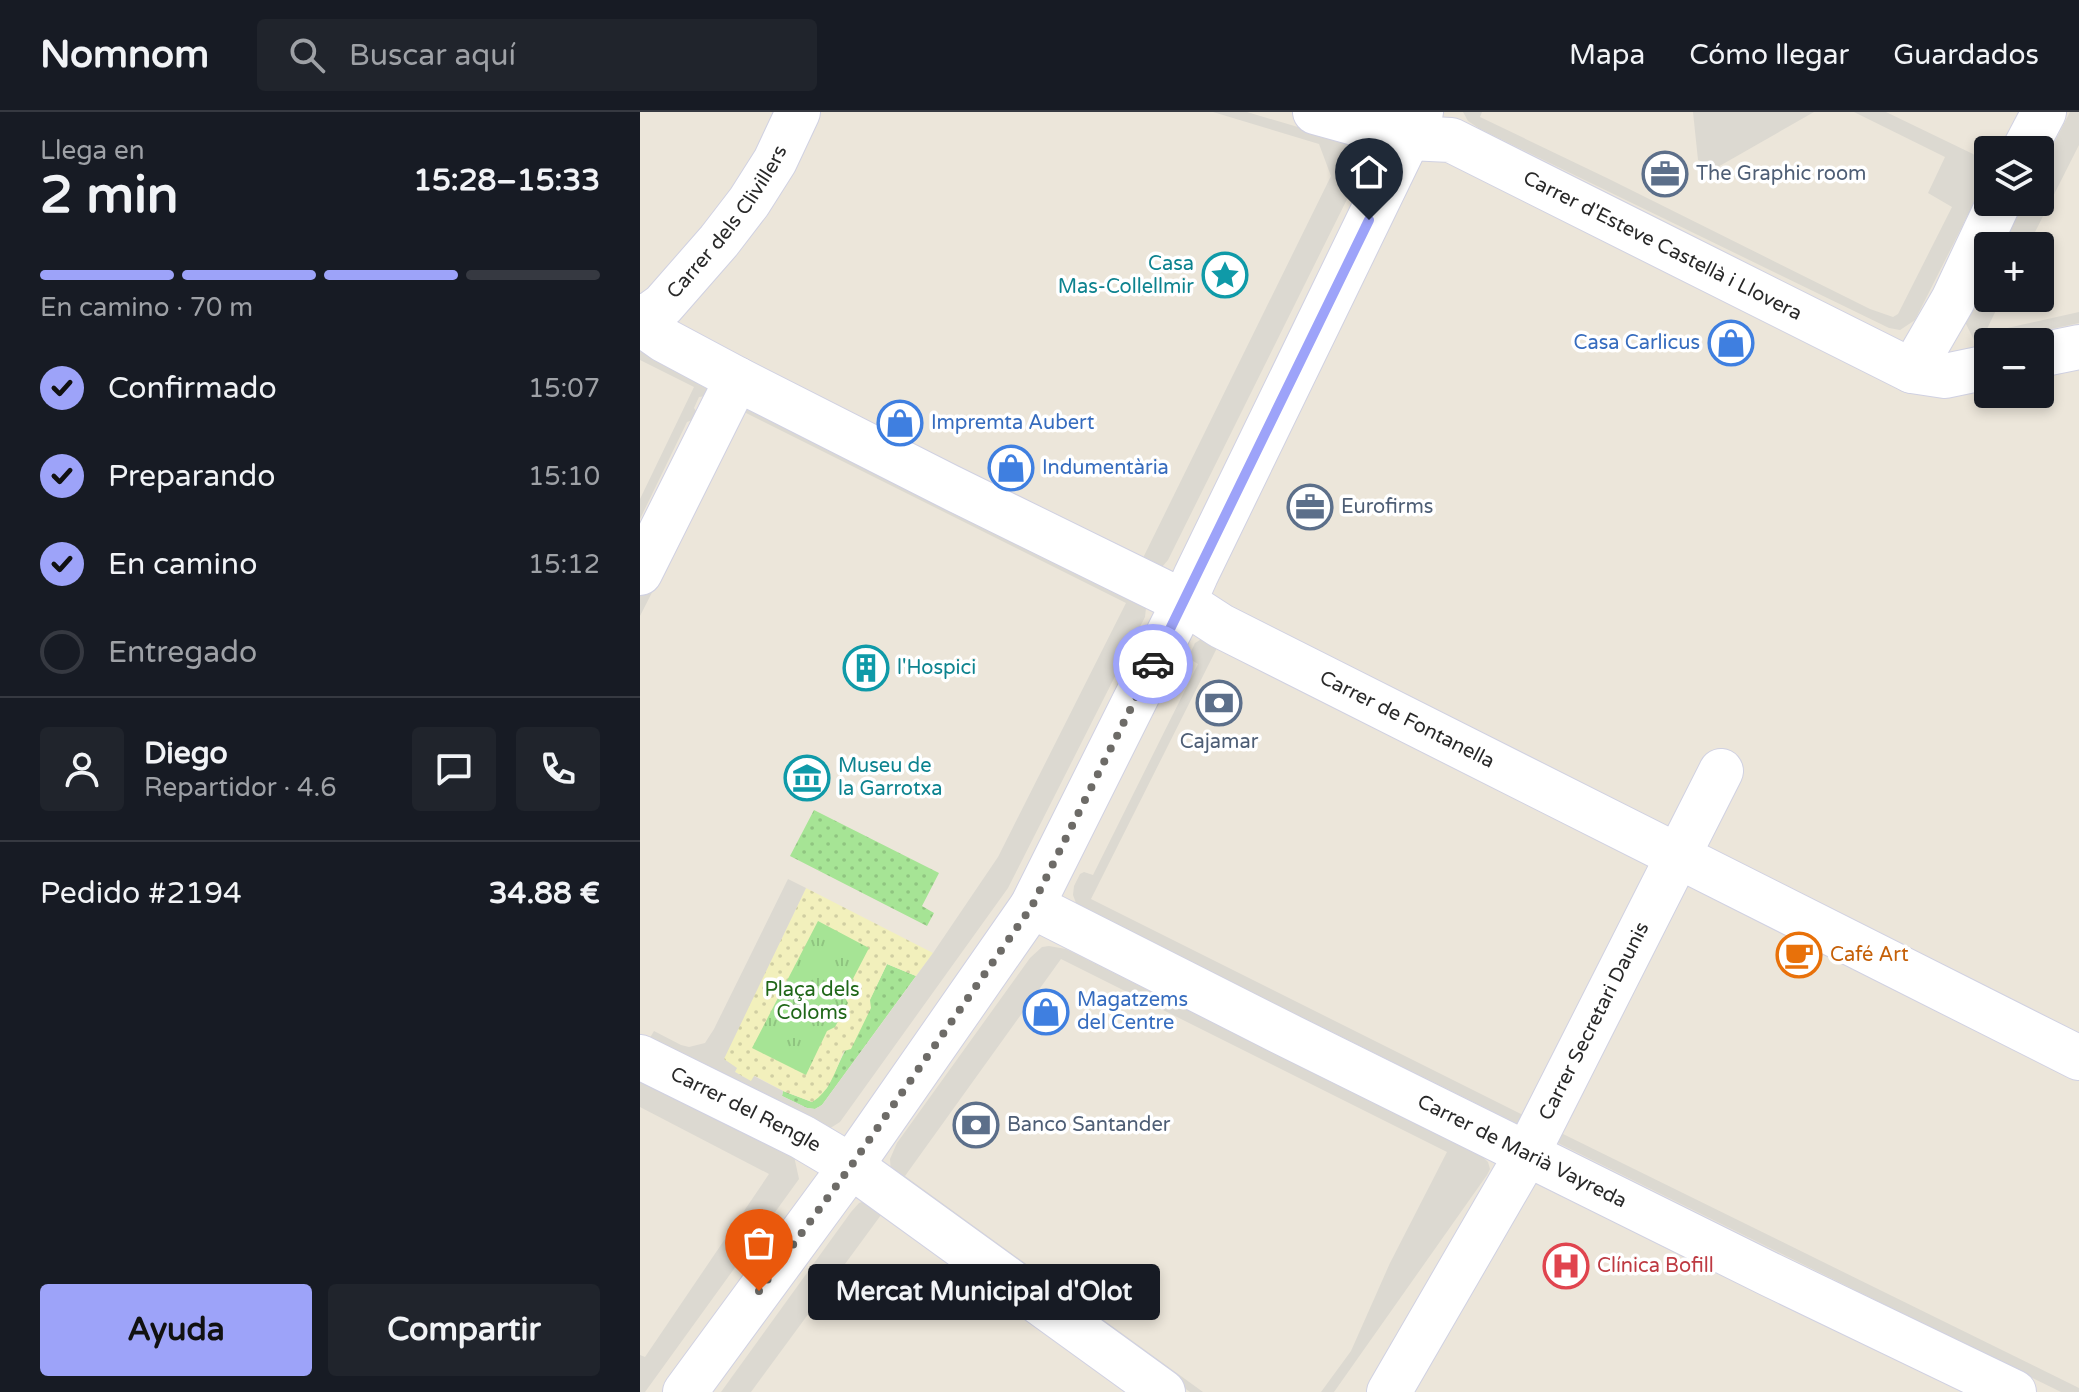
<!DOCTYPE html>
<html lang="es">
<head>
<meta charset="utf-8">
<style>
  :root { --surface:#171b24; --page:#20242c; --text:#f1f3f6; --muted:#9ea1a6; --line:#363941; --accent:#9da3f9 }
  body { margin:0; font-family:"Varela Round",sans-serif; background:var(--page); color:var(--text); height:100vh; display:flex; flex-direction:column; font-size:30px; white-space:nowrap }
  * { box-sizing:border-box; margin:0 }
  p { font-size:26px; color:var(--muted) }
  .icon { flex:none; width:44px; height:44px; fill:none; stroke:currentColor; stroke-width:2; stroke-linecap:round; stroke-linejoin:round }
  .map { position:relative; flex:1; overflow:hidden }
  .panel { display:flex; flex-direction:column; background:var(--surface); width:640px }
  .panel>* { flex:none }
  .buttons { position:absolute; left:1334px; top:24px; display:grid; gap:16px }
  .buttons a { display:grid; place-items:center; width:80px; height:80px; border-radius:8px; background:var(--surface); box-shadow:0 4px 12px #0003; font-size:40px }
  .pin { position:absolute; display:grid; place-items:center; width:68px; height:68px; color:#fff; margin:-82px -34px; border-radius:50% 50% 50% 0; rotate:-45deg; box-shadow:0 0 8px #0007 }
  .pin .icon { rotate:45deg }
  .courier { position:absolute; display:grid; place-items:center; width:80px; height:80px; margin:-40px; border:6px solid #9da3f9; border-radius:50%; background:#fff; color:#222; box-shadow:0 2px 10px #0007 }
  .bubble { position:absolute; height:56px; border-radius:8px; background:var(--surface); box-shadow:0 4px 12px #0003; font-size:26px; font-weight:700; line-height:56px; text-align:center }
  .head em { font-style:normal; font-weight:700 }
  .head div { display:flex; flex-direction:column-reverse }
  .head { display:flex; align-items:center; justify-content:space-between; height:136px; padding:0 40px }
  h1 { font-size:52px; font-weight:700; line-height:60px }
  .bar { display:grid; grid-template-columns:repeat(4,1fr); gap:12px 8px; align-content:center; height:96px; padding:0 40px }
  .bar i { height:10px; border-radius:6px; background:var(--line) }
  .bar .active { background:var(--accent) }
  .bar p { grid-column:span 4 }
  .line { display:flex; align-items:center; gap:20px; padding:0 40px; border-top:2px solid var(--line) }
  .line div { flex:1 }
  .round { display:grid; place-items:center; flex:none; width:84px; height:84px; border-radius:8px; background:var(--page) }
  ol { padding:0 40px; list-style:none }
  li { display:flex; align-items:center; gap:24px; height:88px }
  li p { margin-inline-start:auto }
  li .icon { padding:8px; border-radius:50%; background:var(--accent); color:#111; stroke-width:4 }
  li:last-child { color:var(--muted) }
  li i { width:44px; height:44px; border:4px solid var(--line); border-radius:50% }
  .cta { display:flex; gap:16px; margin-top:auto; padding:16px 40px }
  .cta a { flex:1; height:92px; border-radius:8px; background:var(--accent); color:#111; font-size:32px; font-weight:700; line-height:92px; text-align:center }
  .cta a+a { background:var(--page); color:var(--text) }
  header { display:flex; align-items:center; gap:48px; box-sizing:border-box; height:112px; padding:0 40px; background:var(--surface); border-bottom:2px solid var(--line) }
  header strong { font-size:38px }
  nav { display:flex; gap:44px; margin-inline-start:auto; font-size:28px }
  .search { width:560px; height:72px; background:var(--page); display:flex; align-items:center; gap:20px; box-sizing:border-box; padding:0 28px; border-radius:8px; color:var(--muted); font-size:30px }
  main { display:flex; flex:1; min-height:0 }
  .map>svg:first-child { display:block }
</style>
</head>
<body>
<header>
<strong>Nomnom</strong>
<div class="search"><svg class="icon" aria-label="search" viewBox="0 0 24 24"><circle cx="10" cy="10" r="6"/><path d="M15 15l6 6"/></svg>Buscar aquí</div>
<nav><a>Mapa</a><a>Cómo llegar</a><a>Guardados</a></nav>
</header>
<main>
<section class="panel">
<div class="head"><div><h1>2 min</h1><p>Llega en</p></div><em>15:28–15:33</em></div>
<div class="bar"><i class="active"></i><i class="active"></i><i class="active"></i><i></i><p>En camino · 70 m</p></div>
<ol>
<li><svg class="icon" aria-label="check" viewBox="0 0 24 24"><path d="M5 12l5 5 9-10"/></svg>Confirmado<p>15:07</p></li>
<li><svg class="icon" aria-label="check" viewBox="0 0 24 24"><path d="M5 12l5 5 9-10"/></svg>Preparando<p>15:10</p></li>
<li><svg class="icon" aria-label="check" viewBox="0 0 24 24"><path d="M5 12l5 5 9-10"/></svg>En camino<p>15:12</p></li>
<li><i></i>Entregado</li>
</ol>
<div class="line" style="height:144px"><a class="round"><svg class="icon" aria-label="person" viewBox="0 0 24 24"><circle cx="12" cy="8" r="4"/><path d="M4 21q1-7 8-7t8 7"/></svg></a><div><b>Diego</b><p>Repartidor · 4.6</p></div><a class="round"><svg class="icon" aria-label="chat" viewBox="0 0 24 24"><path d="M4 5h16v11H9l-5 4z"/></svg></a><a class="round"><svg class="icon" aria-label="phone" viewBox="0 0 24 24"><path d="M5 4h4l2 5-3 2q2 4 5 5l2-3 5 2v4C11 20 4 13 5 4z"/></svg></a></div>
<div class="line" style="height:104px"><div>Pedido #2194</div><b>34.88 €</b></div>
<div class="cta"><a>Ayuda</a><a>Compartir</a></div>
</section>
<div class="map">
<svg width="1439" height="1280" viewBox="0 0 1439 1280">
  <defs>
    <pattern id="grass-dots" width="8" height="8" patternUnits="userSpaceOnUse" patternTransform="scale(2)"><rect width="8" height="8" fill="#a6e495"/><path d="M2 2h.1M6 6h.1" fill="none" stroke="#8fc480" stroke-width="1.8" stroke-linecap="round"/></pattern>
    <pattern id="sand-dots" width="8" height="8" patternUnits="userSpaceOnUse" patternTransform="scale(2)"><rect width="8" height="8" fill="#f2f0bc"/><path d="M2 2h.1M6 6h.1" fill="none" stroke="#d0cea2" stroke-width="1.8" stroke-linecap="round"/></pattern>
    <pattern id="park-tufts" width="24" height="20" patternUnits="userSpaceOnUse" patternTransform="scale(2)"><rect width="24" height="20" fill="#a6e495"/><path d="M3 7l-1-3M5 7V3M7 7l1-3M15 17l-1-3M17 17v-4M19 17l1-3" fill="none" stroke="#8fc480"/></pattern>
  </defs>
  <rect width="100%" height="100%" fill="#ece6da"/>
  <g fill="url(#grass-dots)">
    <polygon points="174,698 299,761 282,794 294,801 287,814 150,744"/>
    <polygon points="247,852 276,864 182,993 175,997 167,996 142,984 143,979 172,990 187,976"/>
  </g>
  <path fill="url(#sand-dots)" d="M166,776l127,65 -17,23 -29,-12 -17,36 1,8 -20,41 -7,2c-8,18 -14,41 -32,51l-29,-11 -28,-15 -4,6 -16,-10 -12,-13z"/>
  <polygon fill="url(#park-tufts)" points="178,809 229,836 204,884 208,891 195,915 187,919 166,963 112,936"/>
  <g fill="#dcd9d1" fill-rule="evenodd">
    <polygon points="166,0 169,0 153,38 140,61 101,115 84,136 85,138 35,200 39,218 501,450 691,64 679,32 573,0 607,0 712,31 723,40 723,55 528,448 522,455 514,460 501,458 79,246 71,262 75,267 75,271 66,284 59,285 54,296 58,302 55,307 47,310 0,407 0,387 54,275 0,248 0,187 75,121 82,133 118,88 140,54"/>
    <polygon points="823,0 842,0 840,5 969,67 1230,197 1253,205 1258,202 1312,95 1288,81 1305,45 1214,0 1246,0 1333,42 1341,49 1345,57 1345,66 1343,73 1275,208 1260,218 1249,216 840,17 828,9"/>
    <polygon points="1053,0 1174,0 1076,56 1058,48"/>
    <polygon points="1430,0 1439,0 1439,33 1388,134 1362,134 1384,90 1400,90 1400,58"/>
    <polygon points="1348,162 1348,186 1362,186 1345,221 1439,200 1439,211 1350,230 1334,228 1325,210"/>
    <polygon points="100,288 502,485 506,496 505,505 368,776 200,1010 184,1020 5,928 11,924 14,919 41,933 49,935 65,931 74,917 148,767 166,776 84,947 97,956 95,960 111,969 114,964 143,979 142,984 167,996 175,997 182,993 293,841 358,745 486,491 104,300 0,504 0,484"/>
    <path d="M563,526l451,222 -134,265 -437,-216 -7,-6 -3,-8 1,-9 6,-12 4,-2 9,3 105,-211 -10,-6 7,-15zM577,536l433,215 -127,252 -432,-216z"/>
    <polygon points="1046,764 1053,764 1439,960 1439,969 1049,772 921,1021 1439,1276 1439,1280 1421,1280 916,1030 913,1026 914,1020 1040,769"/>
    <polygon points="409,834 426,837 843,1045 848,1050 850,1057 847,1063 694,1280 681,1280 711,1239 750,1151 807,1040 421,847 265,1064 563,1280 550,1280 256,1067 251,1061 250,1047 257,1031 390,846 402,835"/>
    <polygon points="0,951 150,1026 159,1067 5,1280 0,1280 0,1243 5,1245 129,1062 0,995"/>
    <polygon points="227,1088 241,1103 111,1280 81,1280 211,1100 219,1091"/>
  </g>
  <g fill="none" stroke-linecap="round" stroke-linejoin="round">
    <g stroke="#d0d1e2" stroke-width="46">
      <g id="street">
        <path id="s1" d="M675,0l94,26 42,2 461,231 33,5 43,-9"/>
        <polyline points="1384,38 1404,0"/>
        <path id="s2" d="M0,204h8l15,-11 56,-64 30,-39 26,-41 23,-49"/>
        <path id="s3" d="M0,211l24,17 73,39 211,107 236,116 37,24 858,432"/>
        <polyline points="1400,243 1439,235"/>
        <polyline points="1272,259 1313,188 1359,90"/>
        <polyline points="0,461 97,267"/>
        <path id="s4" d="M0,945l162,80 49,29 312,226"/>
        <path id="s5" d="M749,1280l138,-238 194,-383"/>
      </g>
    </g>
    <g stroke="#d0d1e2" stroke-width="46">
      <g id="secondary">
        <path id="s6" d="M392,794l249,126 490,243 243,117"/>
        <polyline points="45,1280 211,1054 392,794 544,490 556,463 781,0"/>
      </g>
    </g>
    <use href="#street" stroke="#fff" stroke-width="44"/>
    <use href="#secondary" stroke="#fff" stroke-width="44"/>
  </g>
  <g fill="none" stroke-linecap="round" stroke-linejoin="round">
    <polyline stroke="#6d6b67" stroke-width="8" stroke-dasharray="0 14.4" points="119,1179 211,1054 392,794 513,552"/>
    <polyline stroke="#9da3f9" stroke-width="10" points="513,552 729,108"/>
  </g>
  <defs>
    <g id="office-ring" transform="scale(2.3)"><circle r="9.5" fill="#fff" stroke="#5c6f8a" stroke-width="1.5"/><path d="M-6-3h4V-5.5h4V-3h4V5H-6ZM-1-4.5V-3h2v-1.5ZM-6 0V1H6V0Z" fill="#5c6f8a"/></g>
    <g id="sight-ring" transform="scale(2.3)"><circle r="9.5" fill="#fff" stroke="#0f9aa8" stroke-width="1.5"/><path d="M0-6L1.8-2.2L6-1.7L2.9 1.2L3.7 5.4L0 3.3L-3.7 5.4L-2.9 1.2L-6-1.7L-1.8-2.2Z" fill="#0f9aa8"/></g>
    <g id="shop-ring" transform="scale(2.3)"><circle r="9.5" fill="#fff" stroke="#3f7fe0" stroke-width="1.5"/><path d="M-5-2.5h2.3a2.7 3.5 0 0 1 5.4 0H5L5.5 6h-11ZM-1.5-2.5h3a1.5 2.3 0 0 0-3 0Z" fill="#3f7fe0"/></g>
    <g id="building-ring" transform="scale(2.3)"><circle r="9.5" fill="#fff" stroke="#0f9aa8" stroke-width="1.5"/><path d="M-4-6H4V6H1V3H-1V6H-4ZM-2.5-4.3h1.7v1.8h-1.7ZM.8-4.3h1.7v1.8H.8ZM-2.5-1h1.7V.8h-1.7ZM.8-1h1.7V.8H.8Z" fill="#0f9aa8"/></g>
    <g id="bank-ring" transform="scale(2.3)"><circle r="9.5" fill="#fff" stroke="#5c6f8a" stroke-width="1.5"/><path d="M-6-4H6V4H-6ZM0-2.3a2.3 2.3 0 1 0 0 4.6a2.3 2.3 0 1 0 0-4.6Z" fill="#5c6f8a"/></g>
    <g id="museum-ring" transform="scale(2.3)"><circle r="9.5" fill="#fff" stroke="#0f9aa8" stroke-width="1.5"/><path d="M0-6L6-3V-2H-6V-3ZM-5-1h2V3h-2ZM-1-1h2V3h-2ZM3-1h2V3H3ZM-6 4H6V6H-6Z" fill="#0f9aa8"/></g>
    <g id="cafe-ring" transform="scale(2.3)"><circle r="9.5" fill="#fff" stroke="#e8710a" stroke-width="1.5"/><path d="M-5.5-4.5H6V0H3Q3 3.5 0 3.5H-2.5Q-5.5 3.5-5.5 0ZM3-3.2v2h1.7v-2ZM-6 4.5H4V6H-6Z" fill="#e8710a"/></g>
    <g id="hospital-ring" transform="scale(2.3)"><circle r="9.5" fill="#fff" stroke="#e0444e" stroke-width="1.5"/><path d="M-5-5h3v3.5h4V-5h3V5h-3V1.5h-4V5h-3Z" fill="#e0444e"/></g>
  </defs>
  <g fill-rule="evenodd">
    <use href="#office-ring" x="1025" y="62"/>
    <use href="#sight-ring" x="585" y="163"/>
    <use href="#shop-ring" x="1091" y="231"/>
    <use href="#shop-ring" x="260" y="311"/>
    <use href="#shop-ring" x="371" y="356"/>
    <use href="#office-ring" x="670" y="395"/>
    <use href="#building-ring" x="226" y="556"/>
    <use href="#bank-ring" x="579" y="591"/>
    <use href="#museum-ring" x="167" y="666"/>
    <use href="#cafe-ring" x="1159" y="843"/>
    <use href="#shop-ring" x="406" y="900"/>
    <use href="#bank-ring" x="336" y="1013"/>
    <use href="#hospital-ring" x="926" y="1154"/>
  </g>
  <g text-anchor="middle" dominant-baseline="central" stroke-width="7" stroke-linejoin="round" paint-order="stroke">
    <g font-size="20" fill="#4e5e75" stroke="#fff" text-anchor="start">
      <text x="1056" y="62">The Graphic room</text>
      <text x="701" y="395">Eurofirms</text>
      <text x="579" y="630" text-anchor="middle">Cajamar</text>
      <text x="367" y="1013">Banco Santander</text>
    </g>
    <g font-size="20" fill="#292929" stroke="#fff">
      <text stroke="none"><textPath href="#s2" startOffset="132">Carrer dels Clivillers</textPath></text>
      <text stroke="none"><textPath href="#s1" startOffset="376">Carrer d'Esteve Castellà i Llovera</textPath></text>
      <text stroke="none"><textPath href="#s3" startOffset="864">Carrer de Fontanella</textPath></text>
      <text stroke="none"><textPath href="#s5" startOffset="424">Carrer Secretari Daunis</textPath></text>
      <text stroke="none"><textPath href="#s4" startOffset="118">Carrer del Rengle</textPath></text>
      <text stroke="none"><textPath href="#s6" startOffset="548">Carrer de Marià Vayreda</textPath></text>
    </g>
    <g font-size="20" fill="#0d838f" stroke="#fff" text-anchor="start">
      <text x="554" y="152" text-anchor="end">Casa<tspan x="554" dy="23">Mas-Collellmir</tspan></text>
      <text x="257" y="556">l'Hospici</text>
      <text x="198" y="654">Museu de<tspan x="198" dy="23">la Garrotxa</tspan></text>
    </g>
    <g font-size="20" fill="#366cbe" stroke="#fff" text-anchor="start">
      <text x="1060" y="231" text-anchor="end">Casa Carlicus</text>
      <text x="291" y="311">Impremta Aubert</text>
      <text x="402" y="356">Indumentària</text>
      <text x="437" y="888">Magatzems<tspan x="437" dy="23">del Centre</tspan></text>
    </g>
    <g font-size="20" fill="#c56008" stroke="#fff" text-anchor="start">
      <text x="1190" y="843">Café Art</text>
    </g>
    <g font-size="20" fill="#1f6718" stroke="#fff">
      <text x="172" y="878">Plaça dels<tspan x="172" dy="23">Coloms</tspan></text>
    </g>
    <g font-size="20" fill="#be3a42" stroke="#fff" text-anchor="start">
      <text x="957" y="1154">Clínica Bofill</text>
    </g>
  </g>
</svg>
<div class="buttons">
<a><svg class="icon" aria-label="layers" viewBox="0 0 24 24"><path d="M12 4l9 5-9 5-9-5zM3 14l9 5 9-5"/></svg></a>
<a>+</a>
<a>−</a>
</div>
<div class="pin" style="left:119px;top:1179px;background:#ea580c"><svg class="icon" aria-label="bag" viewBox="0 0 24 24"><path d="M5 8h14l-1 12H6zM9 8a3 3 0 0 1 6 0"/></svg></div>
<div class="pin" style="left:729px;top:108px;background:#1f2937"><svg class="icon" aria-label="home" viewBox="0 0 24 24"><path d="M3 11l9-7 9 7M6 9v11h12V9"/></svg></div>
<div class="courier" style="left:513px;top:552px"><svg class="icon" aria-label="car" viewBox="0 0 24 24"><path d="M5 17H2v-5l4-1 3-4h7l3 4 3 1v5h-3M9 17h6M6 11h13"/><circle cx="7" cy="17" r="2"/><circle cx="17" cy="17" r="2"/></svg></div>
<div class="bubble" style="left:168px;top:1152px;width:352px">Mercat Municipal d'Olot</div>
</div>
</main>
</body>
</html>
